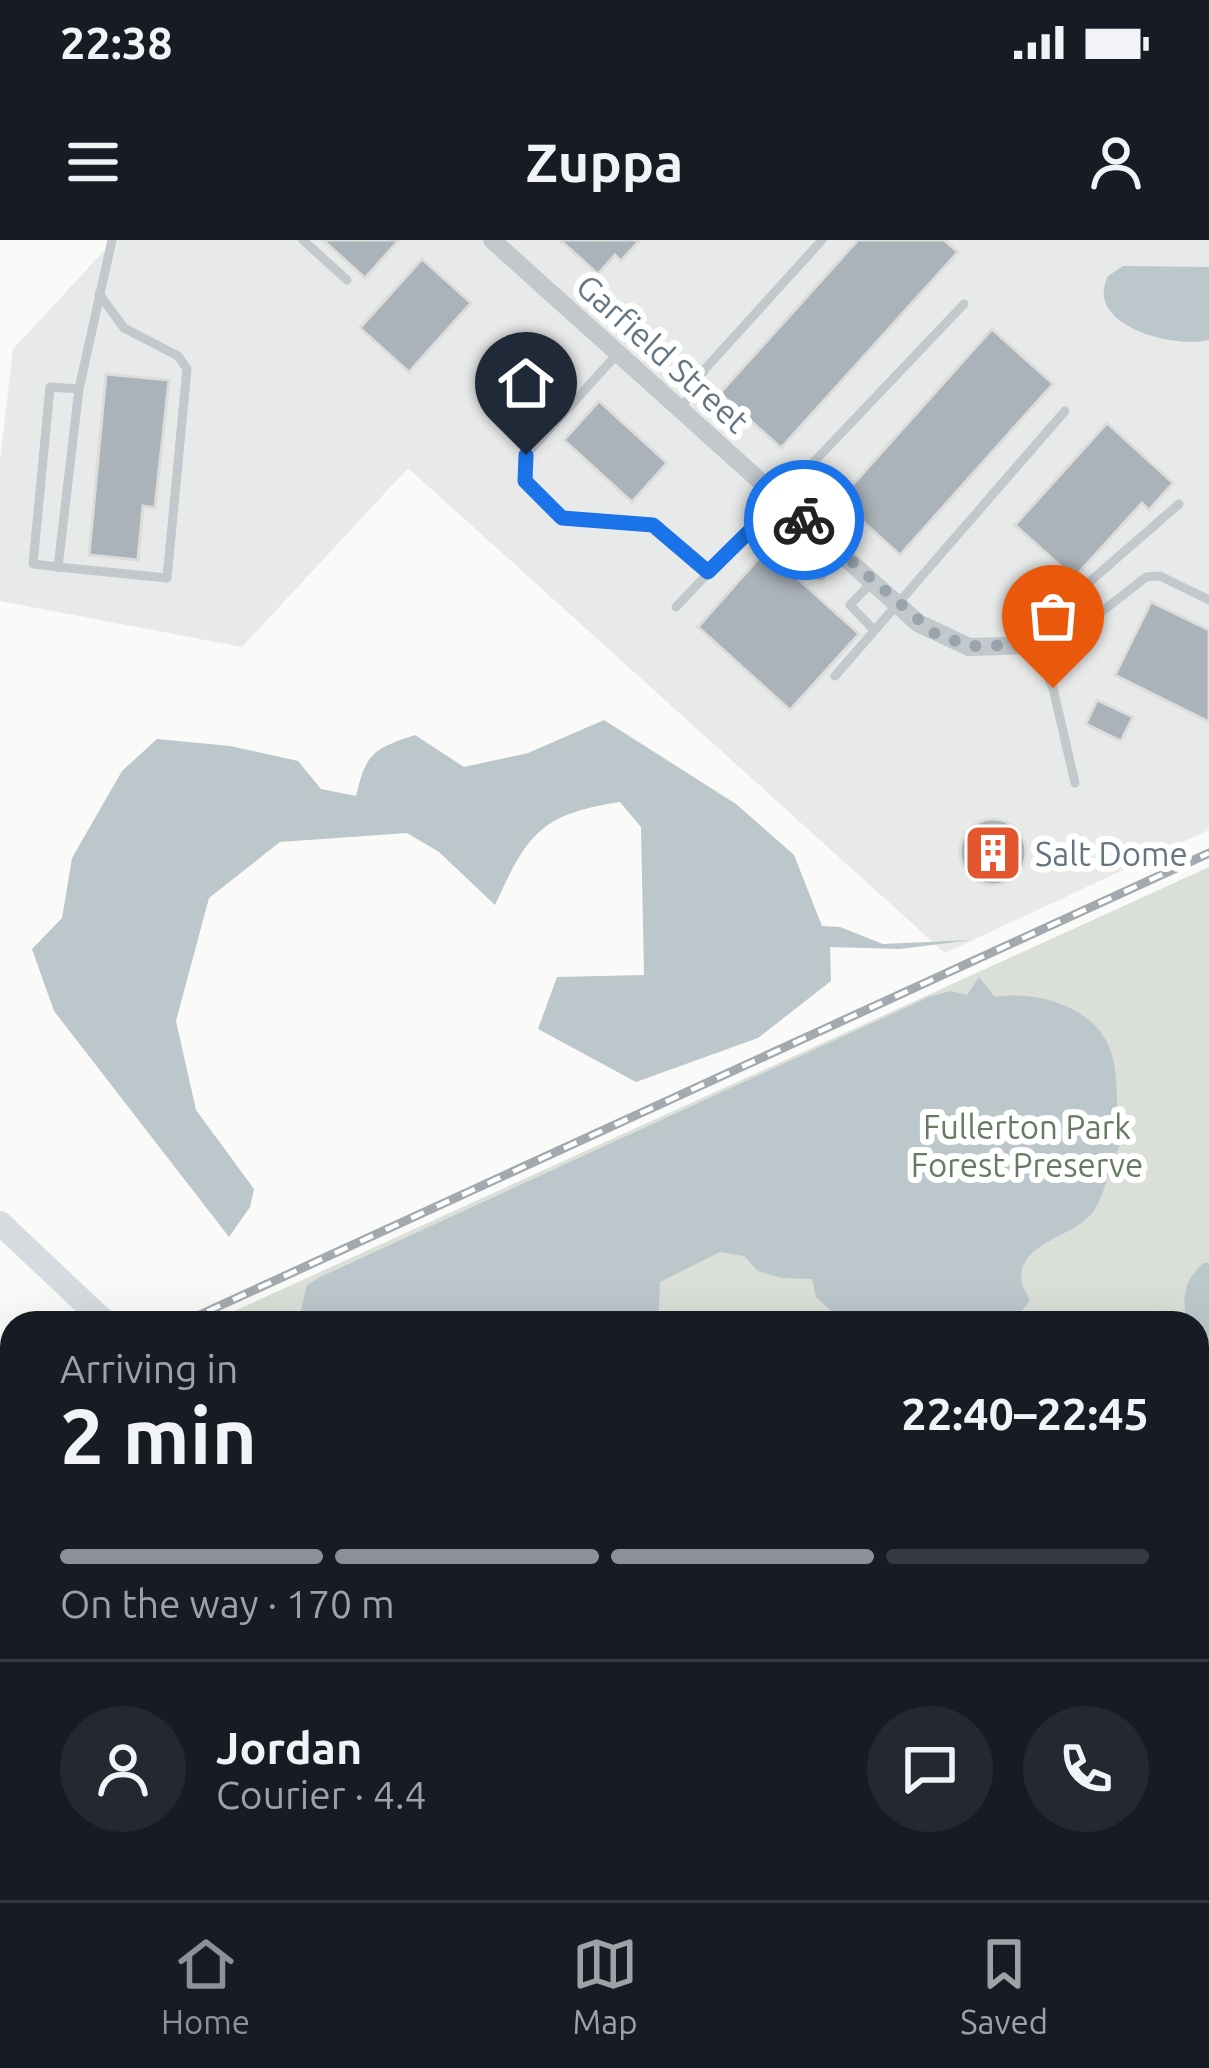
<!DOCTYPE html>
<html lang="en">
<head>
<meta charset="utf-8">
<style>
  :root { --surface:#171b24; --page:#242831; --text:#f1f3f6; --muted:#9ea1a6; --line:#363941; --accent:#8c9099 }
  body { margin:0; font-family:Ubuntu,sans-serif; background:var(--page); color:var(--text); height:100vh; display:flex; flex-direction:column; font-size:45px; white-space:nowrap }
  * { box-sizing:border-box; margin:0 }
  p { font-size:39px; color:var(--muted) }
  .icon { flex:none; width:66px; height:66px; fill:none; stroke:currentColor; stroke-width:2; stroke-linecap:round; stroke-linejoin:round }
  .map { position:relative; flex:1; overflow:hidden }
  .side { position:absolute; left:0px; top:1071px; width:1209px; height:591px; display:flex; flex-direction:column; background:var(--surface); border-radius:36px 36px 0 0; box-shadow:0 12px 48px #0002 }
  .side>* { flex:none }
  .pin { position:absolute; display:grid; place-items:center; width:102px; height:102px; color:#fff; margin:-123px -51px; border-radius:50% 50% 50% 0; rotate:-45deg; box-shadow:0 0 12px #0007 }
  .pin .icon { rotate:45deg }
  .courier { position:absolute; display:grid; place-items:center; width:120px; height:120px; margin:-60px; border:9px solid #1a73e8; border-radius:50%; background:#fff; color:#222; box-shadow:0 3px 15px #0007 }
  .headline em { font-style:normal; font-weight:700 }
  .headline div { display:flex; flex-direction:column-reverse }
  .headline { display:flex; align-items:center; justify-content:space-between; height:204px; padding:0 60px }
  h1 { font-size:78px; font-weight:700; line-height:90px }
  .bar { display:grid; grid-template-columns:repeat(4,1fr); gap:18px 12px; align-content:center; height:144px; padding:0 60px }
  .bar i { height:15px; border-radius:9px; background:var(--line) }
  .bar .current { background:var(--accent) }
  .bar p { grid-column:span 4 }
  .line { display:flex; align-items:center; gap:30px; padding:0 60px; border-top:3px solid var(--line) }
  .line div { flex:1 }
  .round { display:grid; place-items:center; flex:none; width:126px; height:126px; border-radius:63px; background:var(--page) }
  .status { display:flex; justify-content:space-between; align-items:center; height:84px; padding:0 60px; background:var(--surface); direction:ltr }
  .status svg { height:33px; fill:currentColor }
  header { display:flex; justify-content:space-between; align-items:center; height:156px; padding:0 60px; background:var(--surface); font-size:54px; font-weight:700 }
  .tabs { display:flex; justify-content:space-around; align-items:center; height:168px; border-top:3px solid var(--line); background:var(--surface); font-size:33px; color:var(--muted) }
  .tabs a { display:grid; justify-items:center; gap:6px }
  .tabs .current { color:var(--accent) }
  .map>svg:first-child { display:block }
</style>
</head>
<body>
<div class="status"><b>22:38</b><svg viewBox="0 0 49 12"><path d="M0 12V9h3v3zM5 12V6h3v6zM10 12V3h3v9zM15 12V0h3v12zM26 1h20v11H26zM47 4h2v5h-2z"/></svg></div>
<header><svg class="icon" aria-label="menu" viewBox="0 0 24 24"><path d="M4 6h16M4 12h16M4 18h16"/></svg>Zuppa<svg class="icon" aria-label="person" viewBox="0 0 24 24"><circle cx="12" cy="8" r="4"/><path d="M4 21q1-7 8-7t8 7"/></svg></header>
<div class="map">
<svg width="1209" height="1660" viewBox="0 0 1209 1660">
  <rect width="100%" height="100%" fill="#fafaf8"/>
  <g fill="#e8e9e9">
    <polygon points="114,0 1209,0 1209,590 945,713 408,228 242,407 0,361 0,221 13,109"/>
    <polygon points="12,1170 12,1650 698,1650 709,1660 0,1660 0,1176"/>
  </g>
  <polygon fill="#dadfd7" points="1209,627 1209,1660 771,1660 760,1650 1197,1650 1197,1083 208,1083"/>
  <g fill="#bbc7cb">
    <path d="M1123,26l86,1v73c-34,9 -126,-14 -101,-64z"/>
    <path d="M604,480l132,84 58,51 28,71 18,1 43,17 89,-4 -72,9 -70,-2 1,34 -73,57 -122,44 -98,-53 19,-52 87,-2 -3,-148 -21,-25c-81,12 -93,34 -125,103l-56,-53 -32,-19 -127,9 -71,56 -33,123 20,89 58,79 -4,18 -21,30 -175,-226 -22,-62 30,-31 10,-60 50,-87 35,-32 73,7 68,15 23,28 35,7c10,-42 16,-47 59,-61l49,32 64,-14z"/>
    <path d="M979,737l16,20c44,-7 104,11 117,58 8,28 1,57 12,83 -15,23 -15,47 -29,71 -17,29 -81,32 -73,75 1,6 7,10 7,17l-16,22 -18,-6 -21,6h-129l-29,-26 -4,-18 -31,-1 -23,-7 -14,-15 -24,-4 -60,30 -1,28 -20,13h-341l9,-38 13,-8 609,-280 21,-6 17,4z"/>
    <path d="M1203,1023h6v372l-12,-2v-310h-10c-5,-25 -4,-41 16,-60z"/>
  </g>
  <g fill="#aab3b9" stroke="#dcdcda" stroke-width="3">
    <polygon points="323,0 399,0 365,38"/>
    <polygon points="560,0 640,0 621,21 615,15 598,34"/>
    <polygon points="858,0 944,0 958,12 781,208 720,153"/>
    <polygon points="422,19 471,63 409,132 360,88"/>
    <polygon points="992,89 1053,144 900,315 839,260"/>
    <polygon points="106,134 169,140 155,268 143,266 138,320 89,315"/>
    <polygon points="599,161 667,223 632,262 564,200"/>
    <polygon points="1107,183 1173,243 1149,270 1142,263 1074,338 1015,285"/>
    <polygon points="766,310 859,394 790,470 698,387"/>
    <polygon points="1151,362 1209,390 1209,482 1115,435"/>
    <polygon points="1097,460 1133,477 1121,501 1086,484"/>
    <circle cx="993" cy="612" r="33"/>
    <polygon points="12,1196 12,1254 0,1244 0,1202"/>
    <polygon points="0,1392 12,1403 12,1605 0,1618"/>
  </g>
  <g fill="none" stroke-linecap="round" stroke-linejoin="round">
    <g stroke="#c3c8cc" stroke-width="9">
      <polyline points="303,0 347,40"/>
      <polyline points="618,113 526,215 525,241 562,278 653,285 708,332"/>
      <polyline points="79,149 50,147 33,324 58,327 79,149 112,0"/>
      <polyline points="681,169 705,129 822,0"/>
      <polyline points="58,327 167,338 187,129 178,116 124,88 99,54"/>
      <polyline points="821,336 841,314"/>
      <polyline points="872,342 850,365 873,389"/>
      <polyline points="676,367 964,64"/>
      <polyline points="1033,405 1066,400 1146,337 1160,336 1209,360"/>
      <polyline points="835,436 1065,171"/>
      <polyline points="1075,543 1053,448 1033,405 1044,362 1071,358 1179,264"/>
      <polyline points="0,1324 12,1335"/>
      <polyline points="0,1644 12,1631"/>
    </g>
    <g stroke="#c3c8cc" stroke-width="18">
      <polyline points="492,0 918,383 969,407 1033,405"/>
      <polyline points="51,1660 60,1650"/>
    </g>
    <g stroke="#d6dbdf" stroke-width="24">
      <polyline points="0,983 106,1083"/>
      <polyline points="732,1650 743,1660"/>
    </g>
    <g stroke="#a2aab0" stroke-width="9">
      <g id="rail">
        <polyline points="182,1083 1209,613"/>
        <polyline points="0,1166 12,1161"/>
      </g>
    </g>
    <use href="#rail" stroke="#fff" stroke-width="4.5" stroke-dasharray="14" stroke-linecap="butt"/>
  </g>
  <g fill="none" stroke-linecap="round" stroke-linejoin="round">
    <polyline stroke="#99a4ac" stroke-width="12" stroke-dasharray="0 21.6" points="804,280 934,393 969,406 1033,405 1053,448"/>
    <polyline stroke="#1a73e8" stroke-width="15" points="526,215 525,241 562,278 653,285 708,332 781,260 804,280"/>
  </g>
  <defs>
    <g id="building-square" transform="scale(3)"><rect x="-9" y="-9" width="18" height="18" rx="4" fill="#e4572e" stroke="#fff"/><path d="M-4-6H4V6H1V3H-1V6H-4ZM-2.5-4.3h1.7v1.8h-1.7ZM.8-4.3h1.7v1.8H.8ZM-2.5-1h1.7V.8h-1.7ZM.8-1h1.7V.8H.8Z" fill="#fff"/></g>
  </defs>
  <g fill-rule="evenodd">
    <use href="#building-square" x="993" y="613"/>
  </g>
  <g text-anchor="middle" dominant-baseline="central" stroke-width="12" stroke-linejoin="round" paint-order="stroke">
    <g font-size="33" fill="#657683" stroke="#fff">
      <text transform="translate(663 113) rotate(42)">Garfield Street</text>
    </g>
    <g font-size="33" fill="#657683" stroke="#fff" text-anchor="start">
      <text x="1035" y="613">Salt Dome</text>
    </g>
    <g font-size="33" fill="#687a64" stroke="#fff">
      <text x="1027" y="886">Fullerton Park<tspan x="1027" dy="38">Forest Preserve</tspan></text>
    </g>
  </g>
</svg>
<div class="pin" style="left:1053px;top:448px;background:#ea580c"><svg class="icon" aria-label="bag" viewBox="0 0 24 24"><path d="M5 8h14l-1 12H6zM9 8a3 3 0 0 1 6 0"/></svg></div>
<div class="pin" style="left:526px;top:215px;background:#1f2937"><svg class="icon" aria-label="home" viewBox="0 0 24 24"><path d="M3 11l9-7 9 7M6 9v11h12V9"/></svg></div>
<div class="courier" style="left:804px;top:280px"><svg class="icon" aria-label="bike" viewBox="0 0 24 24"><circle cx="6" cy="16" r="4"/><circle cx="18" cy="16" r="4"/><path d="M6 16l4-8h5l3 8M10 8l3 8H6M13 5h3"/></svg></div>
<section class="side">
<div class="headline"><div><h1>2 min</h1><p>Arriving in</p></div><em>22:40–22:45</em></div>
<div class="bar"><i class="current"></i><i class="current"></i><i class="current"></i><i></i><p>On the way · 170 m</p></div>
<div class="line" style="height:216px"><a class="round"><svg class="icon" aria-label="person" viewBox="0 0 24 24"><circle cx="12" cy="8" r="4"/><path d="M4 21q1-7 8-7t8 7"/></svg></a><div><b>Jordan</b><p>Courier · 4.4</p></div><a class="round"><svg class="icon" aria-label="chat" viewBox="0 0 24 24"><path d="M4 5h16v11H9l-5 4z"/></svg></a><a class="round"><svg class="icon" aria-label="phone" viewBox="0 0 24 24"><path d="M5 4h4l2 5-3 2q2 4 5 5l2-3 5 2v4C11 20 4 13 5 4z"/></svg></a></div>
</section>
</div>
<nav class="tabs">
<a class="current"><svg class="icon" aria-label="home" viewBox="0 0 24 24"><path d="M3 11l9-7 9 7M6 9v11h12V9"/></svg>Home</a>
<a><svg class="icon" aria-label="map" viewBox="0 0 24 24"><path d="M3 6l6-2 6 2 6-2v14l-6 2-6-2-6 2zM9 4v14M15 6v14"/></svg>Map</a>
<a><svg class="icon" aria-label="saved" viewBox="0 0 24 24"><path d="M7 4h10v16l-5-4-5 4z"/></svg>Saved</a>
</nav>
</body>
</html>
